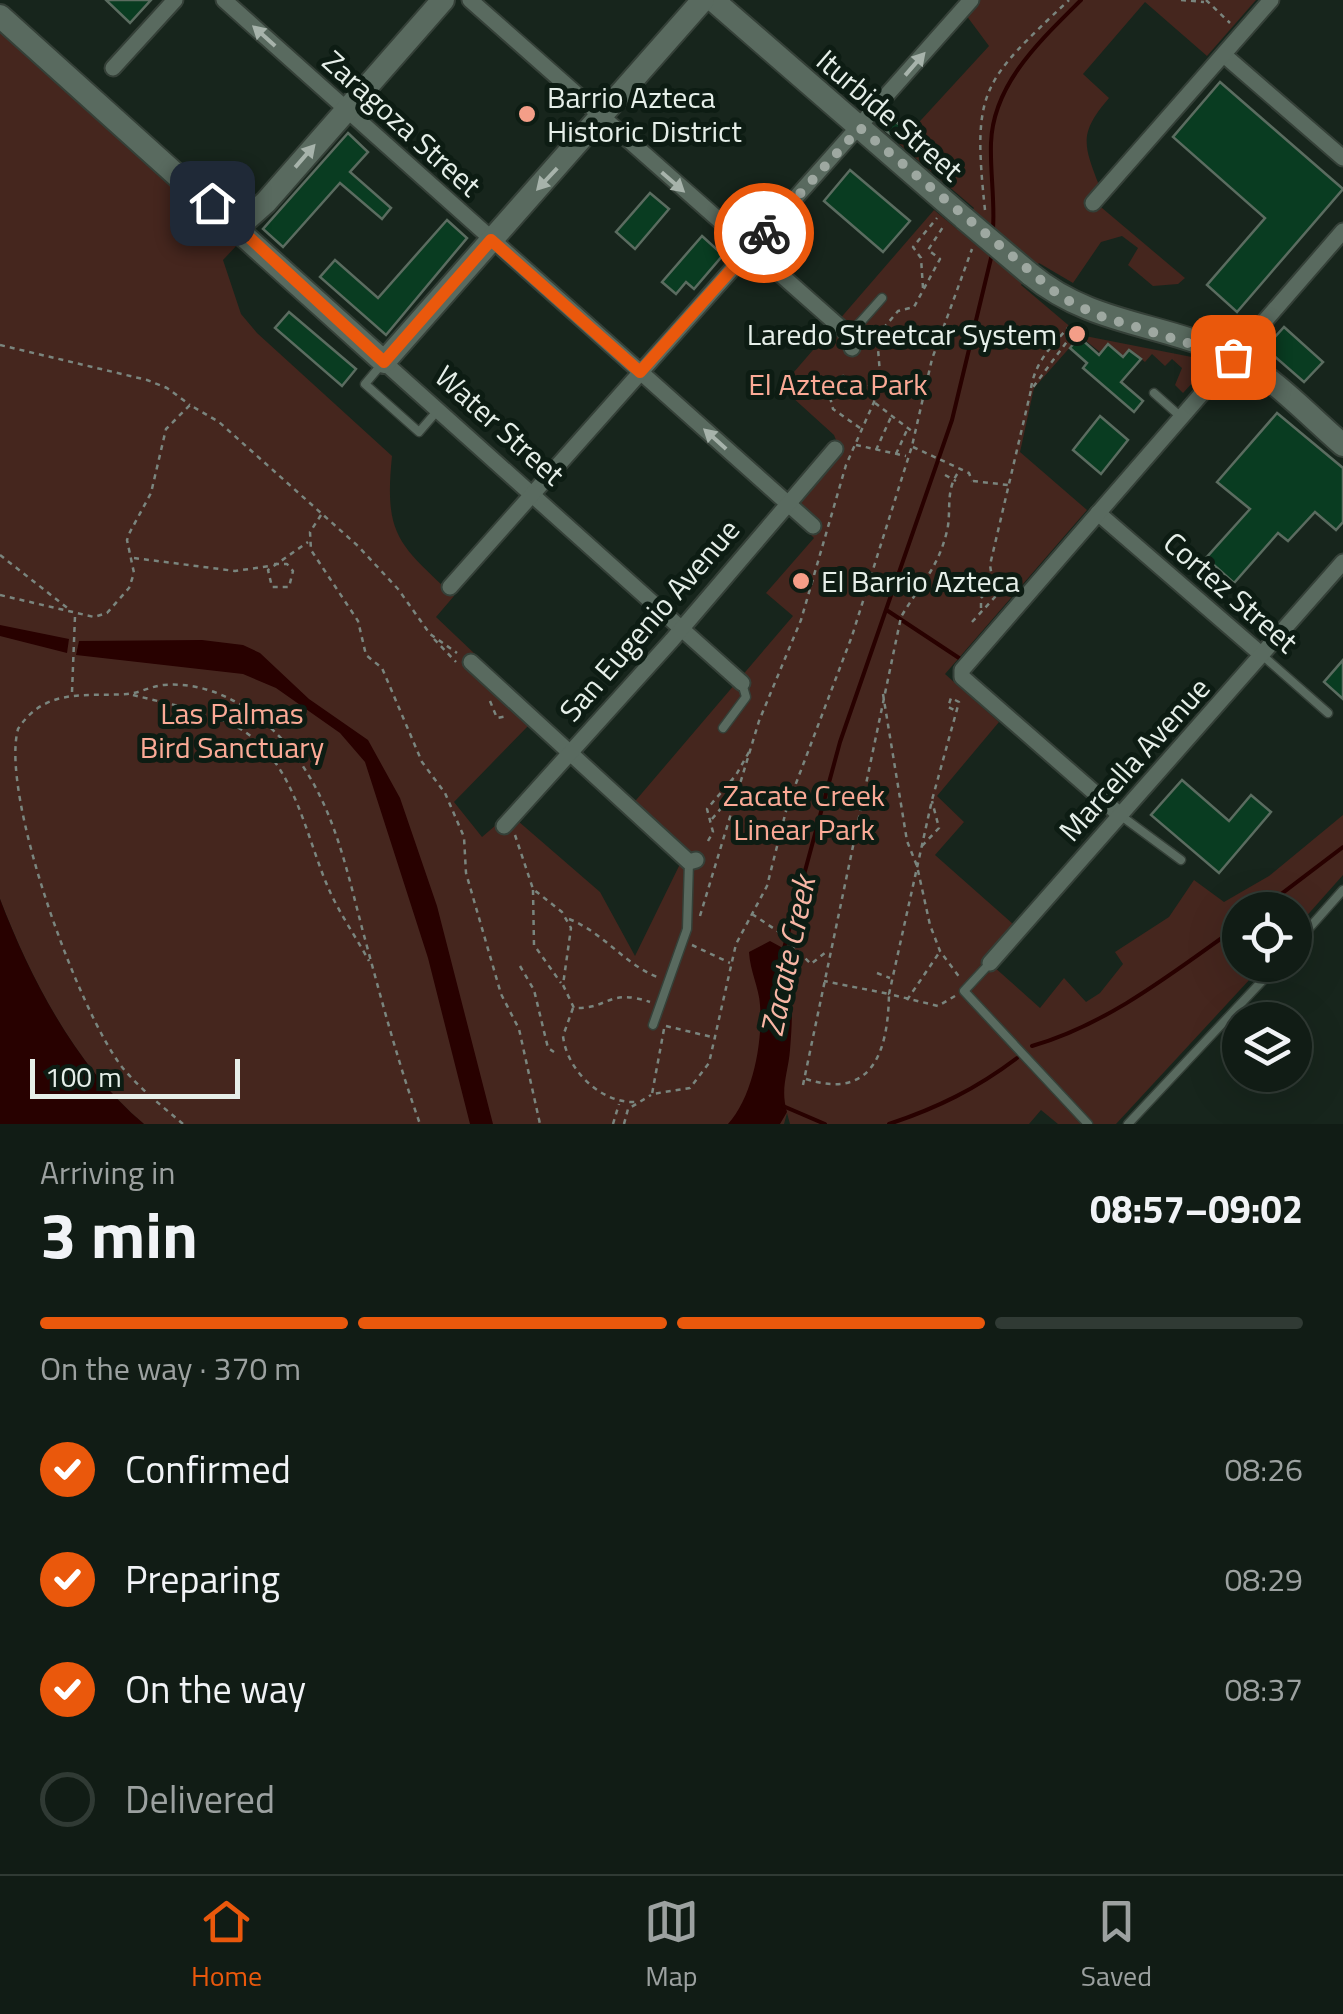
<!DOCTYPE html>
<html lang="en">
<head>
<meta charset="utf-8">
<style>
  :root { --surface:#111c15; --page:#1a251e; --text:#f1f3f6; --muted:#9ca1a0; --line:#303a34; --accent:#ea580c }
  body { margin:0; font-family:"Titillium Web",sans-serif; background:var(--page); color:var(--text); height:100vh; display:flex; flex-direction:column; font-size:38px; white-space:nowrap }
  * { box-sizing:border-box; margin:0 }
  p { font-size:32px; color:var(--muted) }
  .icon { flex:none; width:55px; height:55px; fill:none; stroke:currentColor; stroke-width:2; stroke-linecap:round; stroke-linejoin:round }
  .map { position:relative; height:1124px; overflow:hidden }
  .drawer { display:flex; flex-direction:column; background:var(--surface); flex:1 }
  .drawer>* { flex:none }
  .buttons { position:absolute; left:1222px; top:892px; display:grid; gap:20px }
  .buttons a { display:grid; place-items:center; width:90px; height:90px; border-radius:50%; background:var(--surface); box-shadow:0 10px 40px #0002,0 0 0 2px var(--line); font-size:50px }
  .scale { position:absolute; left:30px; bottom:25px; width:210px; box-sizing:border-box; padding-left:10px; border:5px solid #e6efe9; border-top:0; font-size:28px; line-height:35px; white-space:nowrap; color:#e6efe9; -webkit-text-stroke:8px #0d1c13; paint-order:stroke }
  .pin { position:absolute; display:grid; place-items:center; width:85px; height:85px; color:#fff; margin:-42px; border-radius:20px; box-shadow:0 5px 15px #0006 }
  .courier { position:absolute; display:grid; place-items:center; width:100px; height:100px; margin:-50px; border:8px solid #ea580c; border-radius:50%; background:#fff; color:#222; box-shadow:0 2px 12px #0007 }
  .head em { font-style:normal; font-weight:700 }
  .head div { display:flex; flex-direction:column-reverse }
  .head { display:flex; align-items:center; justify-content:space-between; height:170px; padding:0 40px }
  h1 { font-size:65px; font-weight:700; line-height:75px }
  .bar { display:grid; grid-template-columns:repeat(4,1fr); gap:15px 10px; align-content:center; height:120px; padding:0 40px }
  .bar i { height:12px; border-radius:8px; background:var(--line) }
  .bar .selected { background:var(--accent) }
  .bar p { grid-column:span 4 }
  ol { padding:0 40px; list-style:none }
  li { display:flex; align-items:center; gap:30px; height:110px }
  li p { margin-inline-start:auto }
  li .icon { padding:10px; border-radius:50%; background:var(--accent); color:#fff; stroke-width:4 }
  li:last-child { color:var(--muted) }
  li i { width:55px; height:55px; border:5px solid var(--line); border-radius:50% }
  .tab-bar { display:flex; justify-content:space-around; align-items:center; height:140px; border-top:2px solid var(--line); background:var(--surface); font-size:28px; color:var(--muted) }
  .tab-bar a { display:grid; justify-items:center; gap:5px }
  .tab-bar .selected { color:var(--accent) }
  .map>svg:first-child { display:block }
</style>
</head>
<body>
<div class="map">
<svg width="1343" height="1124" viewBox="0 0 1343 1124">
  <rect width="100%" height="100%" fill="#17251c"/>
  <path fill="#45261e" d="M980,0h276l-49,56 -62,-54 -62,72 26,24c-30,35 -26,46 -10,87l-10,12 96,81 -7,6 -25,2 -25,-21 10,-17 -16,-12 -21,6 -28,41 -34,-20 -18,22 59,50 122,24 4,9 -23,25 -8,-8 7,-17 -10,-9 -7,7 -13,-12 -7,8 -15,-12 -6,6 -23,-3 -21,-17 -46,52 -14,64 67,58 -142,164 54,48 -62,74 27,26 -29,33 78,69 -29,34 56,50 24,-30 22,24 14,-9 23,-29 -8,-12 54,-35 25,-37 30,22 45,-26 74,-61v60l-48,54v-19h-55v55h23l-147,159h-58l-17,-14 -12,14h-239l-3,-11 -3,11h-640c-67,-56 -113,-144 -144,-225v-867l238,212 -15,16 18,54 16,19 135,123c-8,79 6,88 62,140l-18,21 40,38 -9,10 62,60 -75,77 28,35 14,-12 10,8 12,-12 82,71 35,64 45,-92 -55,-51 168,-197 -27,-23 48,-55 -6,-6 8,-10 -21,-19 45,-53 -6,-15 -53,-48 153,-177 23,19 17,-21 -75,-64 90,-98 -23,-31z"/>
  <g fill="#280100">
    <polygon points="0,625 69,639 67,653 0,636"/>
    <polygon points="202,640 243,645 260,653 309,699 368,740 400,798 437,906 493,1124 470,1124 428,958 365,762 340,733 276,688 243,674 76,655 79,641"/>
    <path d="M0,899c31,81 77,169 144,225h-144z"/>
    <path d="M770,941l11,6c13,35 12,67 9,103 -2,24 -10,38 -3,62l-7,12h-52c25,-27 35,-83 32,-119 -1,-17 -10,-34 -11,-53z"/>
  </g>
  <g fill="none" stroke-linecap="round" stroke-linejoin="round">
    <g stroke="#280100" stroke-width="4">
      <path d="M993,229c2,-28 -3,-57 -2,-86 2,-60 51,-104 90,-143"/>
      <polyline points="888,611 959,658"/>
      <polyline points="1260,910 1343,847"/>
      <polyline points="783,952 840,742 952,420 992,254"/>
      <path d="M1032,1046c77,-22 143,-75 208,-121"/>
      <polyline points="783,1106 825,1124"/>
      <path d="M889,1124c48,-16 87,-35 128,-66"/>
    </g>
  </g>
  <g fill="#093c21" stroke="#5b6c60" stroke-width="2.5">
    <polygon points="106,0 151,0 130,23"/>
    <polygon points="1220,82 1343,189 1237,312 1207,285 1265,218 1173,137"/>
    <polygon points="890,109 895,113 891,118 906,130 897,140 877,123"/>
    <polygon points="348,133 368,152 350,172 391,208 382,219 340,183 283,247 263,229"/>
    <polygon points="850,170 910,221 883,252 824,201"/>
    <polygon points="650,193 669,209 635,249 616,232"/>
    <polygon points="447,220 467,238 386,335 320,277 335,260 378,298"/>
    <polygon points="702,236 723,255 694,289 686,282 676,294 662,282"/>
    <polygon points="289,312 356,369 342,386 275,328"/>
    <polygon points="1284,327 1323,362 1304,382 1265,348"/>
    <polygon points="1079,337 1099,355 1108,344 1123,357 1129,350 1141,359 1121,382 1143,401 1134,412 1083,368 1087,363 1070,348"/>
    <polygon points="1277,413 1343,468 1343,522 1336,530 1315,512 1288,541 1278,533 1234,583 1206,558 1250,509 1217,482"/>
    <polygon points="1100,416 1128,440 1101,474 1073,450"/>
    <polygon points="1343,660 1343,699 1324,682"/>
    <polygon points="1182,780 1229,821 1251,795 1271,812 1219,873 1151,815"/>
  </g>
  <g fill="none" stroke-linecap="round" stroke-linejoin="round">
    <g stroke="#354038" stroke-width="11">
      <g id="lane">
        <polyline points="849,335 882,298"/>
        <polyline points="381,365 365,384 419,432 438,410"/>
        <polyline points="1154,393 1181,417"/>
        <polyline points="1262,655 1328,713"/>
        <polyline points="723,728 746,697 742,683"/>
        <polyline points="1120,815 1181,860"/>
        <polyline points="1295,944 1343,890"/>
        <polyline points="990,963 964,991 1088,1124"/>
        <polyline points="653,1025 687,929 689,862"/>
        <polyline points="1128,1124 1277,965"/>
      </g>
    </g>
    <g stroke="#354038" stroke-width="19">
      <g id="street">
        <polyline points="224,0 813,526"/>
        <polyline points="470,0 849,335 852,348"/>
        <polyline points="1224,55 1343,158"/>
        <polyline points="113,68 175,0"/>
        <polyline points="1093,203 1271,0"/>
        <polyline points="384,362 742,683"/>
        <polyline points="1098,513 1262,655"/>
        <polyline points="450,587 971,0"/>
        <polyline points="471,662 689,862 696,860"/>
        <polyline points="1120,815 962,677 962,670 1343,231"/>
        <polyline points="504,826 672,640 835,449"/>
        <polyline points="990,963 1343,562"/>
      </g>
    </g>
    <g stroke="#354038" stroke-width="26">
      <g id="secondary">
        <polyline points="713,0 965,219"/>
        <polyline points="0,16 384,362 703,0"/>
        <polyline points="238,227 266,202 443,0"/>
        <path d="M1030,274c64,53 135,48 205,84 40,20 74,58 108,87"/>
      </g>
    </g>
    <g stroke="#7a857e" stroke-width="2.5" stroke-dasharray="5 5" stroke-linecap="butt">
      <polyline points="1181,0 1204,2"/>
      <polyline points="1206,0 1230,23"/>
      <path d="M985,210c-13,-121 -3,-128 84,-210"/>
      <polyline points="923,288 921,258 913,247 937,218"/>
      <polyline points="0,345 147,380 167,388 190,405"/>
      <path d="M1031,388c4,-25 20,-42 37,-60l3,2"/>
      <polyline points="875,403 913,432"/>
      <polyline points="860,428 833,409 828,389 843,376 877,388"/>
      <polyline points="856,445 906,456"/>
      <polyline points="913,447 969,473 972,481"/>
      <polyline points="876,450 891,417"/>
      <polyline points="896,454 907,430"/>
      <polyline points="945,475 956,481"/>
      <polyline points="973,481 1008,485"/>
      <polyline points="321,515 310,532 311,550 358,621 366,655 382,668 422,762 445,793 464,837 466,873 501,994 519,1029 540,1124"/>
      <polyline points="0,555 70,610"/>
      <polyline points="134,558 235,571 270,566"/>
      <polyline points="274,564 287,564 293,571 289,587 272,587 268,570 308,542"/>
      <polyline points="0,595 94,617 107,613 129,588 134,573 127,540 130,532 151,493 166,429 190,405 219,422 358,546 398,589 430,634 457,653"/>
      <polyline points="981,608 981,598 994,584"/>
      <polyline points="972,622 995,597 990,565 1031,390 1077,328"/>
      <polyline points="434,639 456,662"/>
      <polyline points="72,692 75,616"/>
      <polyline points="883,694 907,841 917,866 930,925 940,951 960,978"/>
      <path d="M133,695c35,9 72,15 104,32 59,33 68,111 94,167 11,23 26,45 38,67"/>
      <polyline points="490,701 497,718 508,716"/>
      <polyline points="712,819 728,800 735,779"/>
      <path d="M515,835l18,54 29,23 9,16 -8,57 11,23c36,1 34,-20 76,-6"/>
      <polyline points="708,841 713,832 707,809 736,775 749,752"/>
      <polyline points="922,846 939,828 932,801"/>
      <polyline points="533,890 534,945 561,983"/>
      <polyline points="752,914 779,932 811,964 826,952"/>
      <polyline points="700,916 759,721 801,620 846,465 874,402 880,374 877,336 898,311 914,307 940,259 928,250 945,224"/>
      <path d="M569,919c35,14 54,44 88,58"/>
      <polyline points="692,945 730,963"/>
      <polyline points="520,966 534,990 548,1048 554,1052"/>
      <polyline points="877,973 890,978"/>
      <polyline points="955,996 938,1006 889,994 932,800 959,702 951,698 948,707 956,711"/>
      <polyline points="907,1000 939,953"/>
      <path d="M573,1008l-10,28c4,35 39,68 73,66"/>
      <polyline points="666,1026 716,1038"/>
      <polyline points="664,1029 652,1094 690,1088 709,1063 736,944 767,886 787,807 852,636 912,446 932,359 972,249"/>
      <path d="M806,1079c68,22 82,-30 83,-85l-65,-13"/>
      <path d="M803,1085l98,-468c18,-31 37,-48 46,-86 5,-21 -3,-43 14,-62"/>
      <path d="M183,1124c-21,-18 -43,-35 -61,-57 -44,-57 -122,-271 -104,-338 27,-42 68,-32 109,-35 13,-1 24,-8 37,-9 59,-5 112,38 142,86 30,47 42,103 56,157 18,66 35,132 58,196"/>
      <polyline points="613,1124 619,1104"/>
      <polyline points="624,1124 628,1109 651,1095"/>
    </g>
    <use href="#lane" stroke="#596a5f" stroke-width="8"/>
    <use href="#street" stroke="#596a5f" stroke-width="15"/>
    <use href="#secondary" stroke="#596a5f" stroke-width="22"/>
    <g stroke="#354038" stroke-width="26" stroke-linecap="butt">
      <polyline id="secondary-bridge" points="965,219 1030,274"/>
    </g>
    <use href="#secondary-bridge" stroke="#596a5f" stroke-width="22"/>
  </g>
  <defs><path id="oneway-solid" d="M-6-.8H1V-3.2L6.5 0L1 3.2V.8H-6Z" transform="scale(2.5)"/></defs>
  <g fill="#a7b3ab">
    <use href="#oneway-solid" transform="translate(264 36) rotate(-138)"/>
    <use href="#oneway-solid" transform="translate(915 64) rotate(-49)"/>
    <use href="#oneway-solid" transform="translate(305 156) rotate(-49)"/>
    <use href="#oneway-solid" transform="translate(547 179) rotate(133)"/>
    <use href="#oneway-solid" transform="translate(673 182) rotate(41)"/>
    <use href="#oneway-solid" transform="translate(715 439) rotate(-138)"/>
  </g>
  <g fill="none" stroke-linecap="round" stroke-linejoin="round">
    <polyline stroke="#9ea8a1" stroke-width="10" stroke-dasharray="0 18" points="764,233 860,128 1061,297 1097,315 1233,357"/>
    <polyline stroke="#ea580c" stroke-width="12" points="212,203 384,362 491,240 640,372 764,233"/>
  </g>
  <g fill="#f49e88" stroke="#0d1c13" stroke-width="4">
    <circle cx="527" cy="114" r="10"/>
    <circle cx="1077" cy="334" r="10"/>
    <circle cx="801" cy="581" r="10"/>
  </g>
  <g text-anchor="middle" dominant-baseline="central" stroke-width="10" stroke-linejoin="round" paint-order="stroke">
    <g font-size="30" fill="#e6efe9" stroke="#0d1c13" text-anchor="start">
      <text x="547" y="97">Barrio Azteca<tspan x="547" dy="34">Historic District</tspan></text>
      <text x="1057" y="334" text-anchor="end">Laredo Streetcar System</text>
      <text x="821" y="581">El Barrio Azteca</text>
    </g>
    <g font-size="30" fill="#e6efe9" stroke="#0d1c13">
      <text transform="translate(890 115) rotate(41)">Iturbide Street</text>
      <text transform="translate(402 123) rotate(42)">Zaragoza Street</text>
      <text transform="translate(500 425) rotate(42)">Water Street</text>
      <text transform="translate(1231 592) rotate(41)">Cortez Street</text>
      <text transform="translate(649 620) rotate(-49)">San Eugenio Avenue</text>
      <text transform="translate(1134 759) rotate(-48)">Marcella Avenue</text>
    </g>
    <g font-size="30" fill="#fbaa96" stroke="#0d1c13">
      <text x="838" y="384">El Azteca Park</text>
      <text x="232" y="713">Las Palmas<tspan x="232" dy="34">Bird Sanctuary</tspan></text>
      <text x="804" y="795">Zacate Creek<tspan x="804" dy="34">Linear Park</tspan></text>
    </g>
    <g font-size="32" font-style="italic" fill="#f8b6a5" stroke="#0d1c13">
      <text transform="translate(787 956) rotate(-78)">Zacate Creek</text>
    </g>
  </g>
</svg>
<div class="buttons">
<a><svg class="icon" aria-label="locate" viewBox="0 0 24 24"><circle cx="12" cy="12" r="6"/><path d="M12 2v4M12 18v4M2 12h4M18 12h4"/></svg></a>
<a><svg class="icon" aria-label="layers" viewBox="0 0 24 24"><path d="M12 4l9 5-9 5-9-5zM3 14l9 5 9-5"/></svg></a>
</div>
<div class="scale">100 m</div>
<div class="pin" style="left:1233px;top:357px;background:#ea580c"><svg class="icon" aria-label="bag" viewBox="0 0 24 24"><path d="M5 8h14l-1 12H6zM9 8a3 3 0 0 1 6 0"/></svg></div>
<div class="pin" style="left:212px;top:203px;background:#1f2937"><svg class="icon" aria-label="home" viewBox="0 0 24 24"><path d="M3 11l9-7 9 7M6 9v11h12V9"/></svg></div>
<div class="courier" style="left:764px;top:233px"><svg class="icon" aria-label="bike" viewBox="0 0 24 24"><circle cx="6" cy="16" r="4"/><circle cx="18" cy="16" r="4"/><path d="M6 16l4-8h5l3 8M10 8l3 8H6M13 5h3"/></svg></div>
</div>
<section class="drawer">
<div class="head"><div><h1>3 min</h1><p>Arriving in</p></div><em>08:57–09:02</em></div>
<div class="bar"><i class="selected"></i><i class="selected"></i><i class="selected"></i><i></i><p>On the way · 370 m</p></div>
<ol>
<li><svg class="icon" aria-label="check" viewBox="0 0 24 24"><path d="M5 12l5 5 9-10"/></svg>Confirmed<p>08:26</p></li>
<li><svg class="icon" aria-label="check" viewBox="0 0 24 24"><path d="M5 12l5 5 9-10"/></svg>Preparing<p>08:29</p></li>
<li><svg class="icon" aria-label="check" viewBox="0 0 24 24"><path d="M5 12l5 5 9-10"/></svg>On the way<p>08:37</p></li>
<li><i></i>Delivered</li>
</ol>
</section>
<nav class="tab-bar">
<a class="selected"><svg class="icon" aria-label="home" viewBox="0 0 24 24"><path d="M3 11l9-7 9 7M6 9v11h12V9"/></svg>Home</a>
<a><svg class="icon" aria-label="map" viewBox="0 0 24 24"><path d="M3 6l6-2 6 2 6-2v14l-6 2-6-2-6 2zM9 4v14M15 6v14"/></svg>Map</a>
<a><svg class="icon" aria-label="saved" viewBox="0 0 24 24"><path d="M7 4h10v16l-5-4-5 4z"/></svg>Saved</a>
</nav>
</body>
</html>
